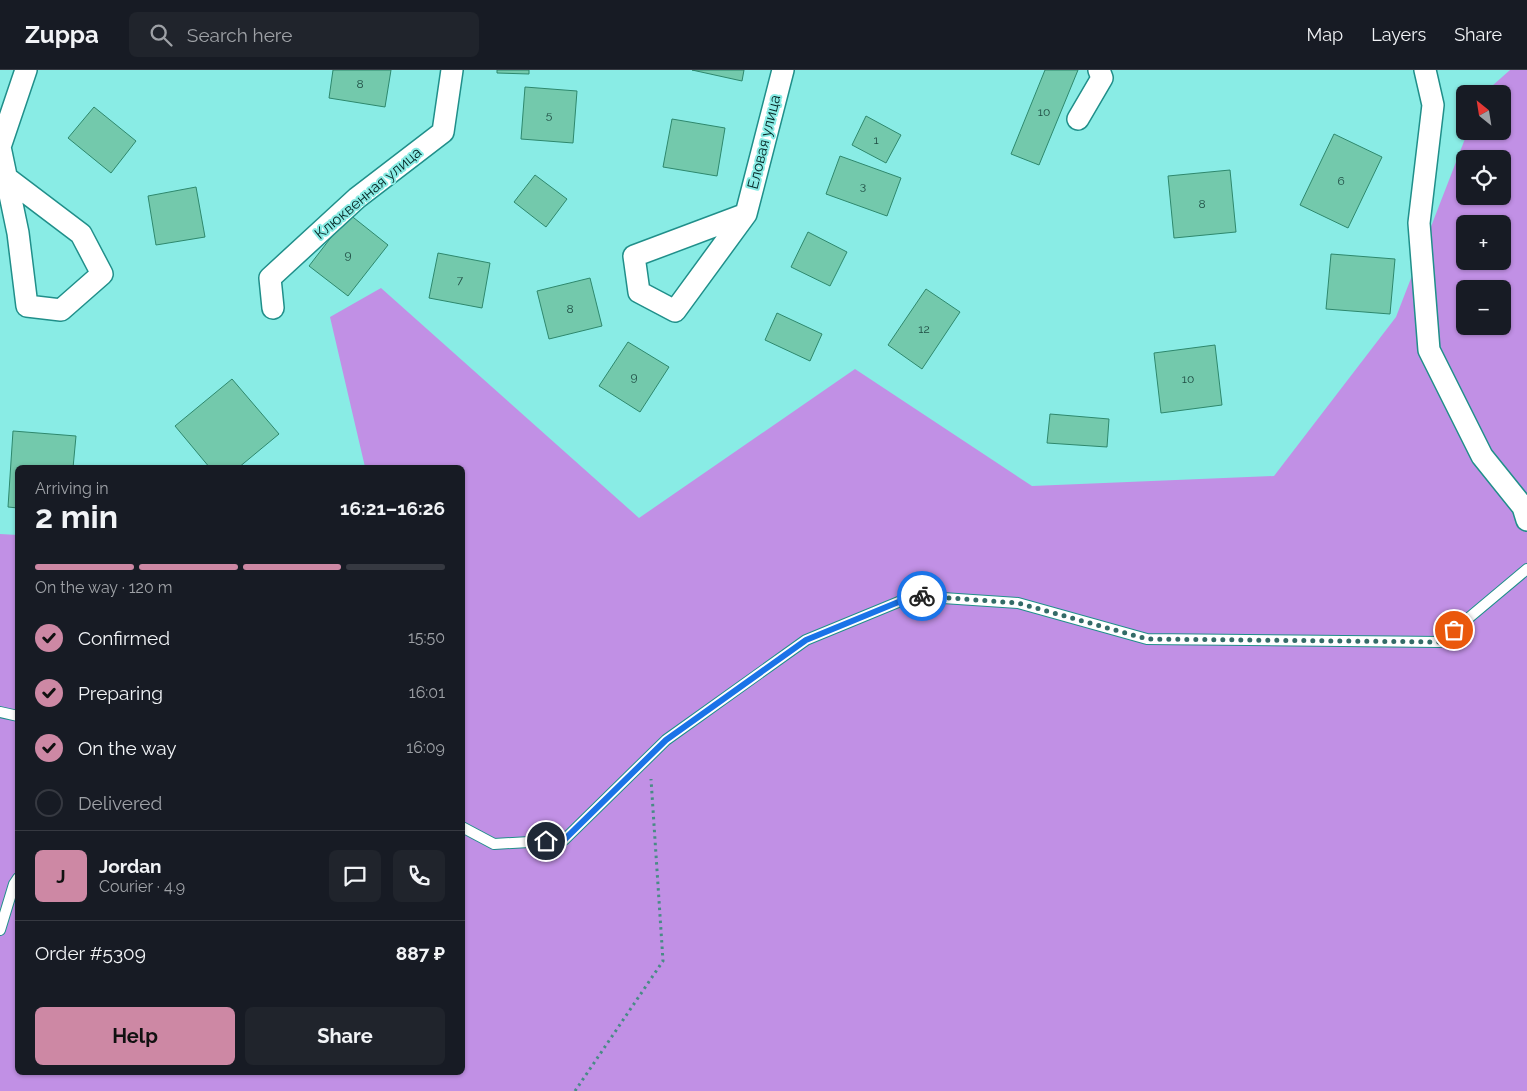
<!DOCTYPE html>
<html lang="en">
<head>
<meta charset="utf-8">
<style>
  :root { --surface:#171b24; --page:#20242c; --text:#f1f3f6; --muted:#9ea1a6; --line:#363941; --accent:#cd88a4 }
  body { margin:0; font-family:Raleway,sans-serif; background:var(--page); color:var(--text); height:100vh; display:flex; flex-direction:column; font-size:19px; white-space:nowrap }
  * { box-sizing:border-box; margin:0 }
  p { font-size:16px; color:var(--muted) }
  .icon { flex:none; width:28px; height:28px; fill:none; stroke:currentColor; stroke-width:2; stroke-linecap:round; stroke-linejoin:round }
  .map { position:relative; flex:1; overflow:hidden }
  .drawer { position:absolute; left:15px; top:395px; width:450px; height:610px; display:flex; flex-direction:column; background:var(--surface); border-radius:8px; box-shadow:0 1px 4px #0004 }
  .drawer>* { flex:none }
  .needle { width:32px; rotate:330deg }
  .controls { position:absolute; left:1456px; top:15px; display:grid; gap:10px }
  .controls a { display:grid; place-items:center; width:55px; height:55px; border-radius:8px; background:var(--surface); box-shadow:0 1px 4px #0004; font-size:25px }
  .pin { position:absolute; display:grid; place-items:center; width:42px; height:42px; color:#fff; margin:-21px; border:2px solid #fff; border-radius:50%; box-shadow:0 1px 5px #0007 }
  .courier { position:absolute; display:grid; place-items:center; width:50px; height:50px; margin:-25px; border:4px solid #1a73e8; border-radius:50%; background:#fff; color:#222; box-shadow:0 1px 6px #0007 }
  .headline em { font-style:normal; font-weight:700 }
  .headline div { display:flex; flex-direction:column-reverse }
  .headline { display:flex; align-items:center; justify-content:space-between; height:85px; padding:0 20px }
  h1 { font-size:32px; font-weight:700; line-height:38px }
  .bar { display:grid; grid-template-columns:repeat(4,1fr); gap:8px 5px; align-content:center; height:60px; padding:0 20px }
  .bar i { height:6px; border-radius:4px; background:var(--line) }
  .bar .on { background:var(--accent) }
  .bar p { grid-column:span 4 }
  .line { display:flex; align-items:center; gap:12px; padding:0 20px; border-top:1px solid var(--line) }
  .line div { flex:1 }
  .round { display:grid; place-items:center; flex:none; width:52px; height:52px; border-radius:8px; background:var(--page) }
  ol { padding:0 20px; list-style:none }
  li { display:flex; align-items:center; gap:15px; height:55px }
  li p { margin-inline-start:auto }
  li .icon { padding:5px; border-radius:50%; background:var(--accent); color:#111; stroke-width:4 }
  li:last-child { color:var(--muted) }
  li i { width:28px; height:28px; border:2px solid var(--line); border-radius:50% }
  .button { display:flex; gap:10px; margin-top:auto; padding:10px 20px }
  .button a { flex:1; height:58px; border-radius:8px; background:var(--accent); color:#111; font-size:20px; font-weight:700; line-height:58px; text-align:center }
  .button a+a { background:var(--page); color:var(--text) }
  header { display:flex; align-items:center; gap:30px; box-sizing:border-box; height:70px; padding:0 25px; background:var(--surface); border-bottom:1px solid var(--line) }
  header strong { font-size:24px }
  nav { display:flex; gap:28px; margin-inline-start:auto; font-size:18px }
  .search { width:350px; height:45px; background:var(--page); display:flex; align-items:center; gap:12px; box-sizing:border-box; padding:0 18px; border-radius:8px; color:var(--muted); font-size:19px }
  .map>svg:first-child { display:block }
</style>
</head>
<body>
<header>
<strong>Zuppa</strong>
<div class="search"><svg class="icon" aria-label="search" viewBox="0 0 24 24"><circle cx="10" cy="10" r="6"/><path d="M15 15l6 6"/></svg>Search here</div>
<nav><a>Map</a><a>Layers</a><a>Share</a></nav>
</header>
<div class="map">
<svg width="1527" height="1021" viewBox="0 0 1527 1021">
  <rect width="100%" height="100%" fill="#89ece5"/>
  <path fill="#c190e5" fill-rule="evenodd" d="M1510,0h17v1021h-1527v-557l18,1v537h444v-604l-97,-1 -35,-150 51,-29 258,230 216,-149 177,117 242,-10 122,-159 72,-186h34v-37h-19zM1465,89h37v37h-37zM1465,154h37v37h-37zM1465,219h37v37h-37z"/>
  <g fill="#73c9ac" stroke="#2e886d">
    <polygon points="333,0 391,0 385,37 329,28"/>
    <polygon points="497,0 529,0 529,4 497,3"/>
    <polygon points="692,0 744,0 742,11"/>
    <polygon points="1045,0 1078,0 1039,95 1011,84"/>
    <polygon points="525,17 577,21 573,73 521,69"/>
    <polygon points="94,37 136,71 111,103 68,68"/>
    <polygon points="866,46 901,65 886,93 852,75"/>
    <polygon points="672,49 725,58 717,106 663,97"/>
    <polygon points="1334,64 1382,87 1348,158 1300,135"/>
    <polygon points="840,86 901,108 887,146 826,124"/>
    <polygon points="1230,100 1236,162 1174,168 1168,106"/>
    <polygon points="535,105 567,129 546,157 514,132"/>
    <polygon points="196,117 205,167 156,175 148,126"/>
    <polygon points="349,144 388,175 348,226 309,196"/>
    <polygon points="808,162 847,182 830,216 791,197"/>
    <polygon points="438,183 490,193 482,238 429,228"/>
    <polygon points="1331,184 1395,189 1390,244 1326,239"/>
    <polygon points="590,208 602,256 549,269 537,221"/>
    <polygon points="926,219 960,242 922,299 888,275"/>
    <polygon points="777,243 822,264 810,291 765,270"/>
    <polygon points="628,272 669,297 640,342 599,316"/>
    <polygon points="1215,275 1222,335 1161,343 1154,283"/>
    <polygon points="232,309 279,364 238,398 210,398 175,356"/>
    <polygon points="1050,344 1109,349 1107,377 1047,373"/>
    <polygon points="13,361 76,366 73,398 18,398 18,438 8,437"/>
  </g>
  <g fill="none" stroke-linecap="round" stroke-linejoin="round">
    <g stroke="#208f8a" stroke-width="12">
      <g id="lane">
        <polyline points="0,642 18,646"/>
        <polyline points="462,757 494,774 564,770 666,670 806,570 913,526 1018,533 1147,569 1440,572 1527,499"/>
        <polyline points="0,860 14,814 18,808"/>
      </g>
    </g>
    <g stroke="#208f8a" stroke-width="24">
      <g id="street">
        <polyline points="1425,0 1433,35 1419,153 1429,280 1482,386 1523,437 1527,450"/>
        <polyline points="1078,49 1102,8 1099,0"/>
        <polyline points="7,108 81,164 102,204 61,240 27,236 18,163 0,77 26,0"/>
        <polyline points="746,144 634,186 639,222 675,241 746,144 783,0"/>
        <polyline points="273,238 270,208 357,128 443,62 452,0"/>
      </g>
    </g>
    <polyline stroke="#488b86" stroke-width="3" stroke-dasharray="2.5 4" stroke-linecap="butt" points="575,1021 663,891 651,709"/>
    <use href="#lane" stroke="#fff" stroke-width="10"/>
    <use href="#street" stroke="#fff" stroke-width="21"/>
  </g>
  <g fill="none" stroke-linecap="round" stroke-linejoin="round">
    <polyline stroke="#336b67" stroke-width="5" stroke-dasharray="0 9" points="922,526 1018,533 1147,569 1440,572 1454,560"/>
    <polyline stroke="#1a73e8" stroke-width="6" points="546,771 564,770 666,670 806,570 913,526 922,526"/>
  </g>
  <g text-anchor="middle" dominant-baseline="central" stroke-width="4" stroke-linejoin="round" paint-order="stroke">
    <g font-size="12" fill="#204e45">
      <text x="360" y="14">8</text>
      <text x="1044" y="42">10</text>
      <text x="549" y="45">5</text>
      <text x="876" y="70">1</text>
      <text x="1341" y="111">6</text>
      <text x="863" y="116">3</text>
      <text x="1202" y="134">8</text>
      <text x="348" y="185">9</text>
      <text x="460" y="210">7</text>
      <text x="570" y="239">8</text>
      <text x="924" y="259">12</text>
      <text x="634" y="307">9</text>
      <text x="1188" y="309">10</text>
    </g>
    <g font-size="15" fill="#042523" stroke="#89ece5">
      <text transform="translate(764 72) rotate(-76)">Еловая улица</text>
      <text transform="translate(368 123) rotate(-40)">Клюквенная улица</text>
    </g>
  </g>
</svg>
<div class="controls">
<a><svg class="needle" viewBox="-14 -14 28 28"><path d="M0-13l5 13h-10z" fill="#e53935"/><path d="M0 13l5-13h-10z" fill="#9ea1a6"/></svg></a>
<a><svg class="icon" aria-label="locate" viewBox="0 0 24 24"><circle cx="12" cy="12" r="6"/><path d="M12 2v4M12 18v4M2 12h4M18 12h4"/></svg></a>
<a>+</a>
<a>−</a>
</div>
<div class="pin" style="left:1454px;top:560px;background:#ea580c"><svg class="icon" aria-label="bag" viewBox="0 0 24 24"><path d="M5 8h14l-1 12H6zM9 8a3 3 0 0 1 6 0"/></svg></div>
<div class="pin" style="left:546px;top:771px;background:#1f2937"><svg class="icon" aria-label="home" viewBox="0 0 24 24"><path d="M3 11l9-7 9 7M6 9v11h12V9"/></svg></div>
<div class="courier" style="left:922px;top:526px"><svg class="icon" aria-label="bike" viewBox="0 0 24 24"><circle cx="6" cy="16" r="4"/><circle cx="18" cy="16" r="4"/><path d="M6 16l4-8h5l3 8M10 8l3 8H6M13 5h3"/></svg></div>
<section class="drawer">
<div class="headline"><div><h1>2 min</h1><p>Arriving in</p></div><em>16:21–16:26</em></div>
<div class="bar"><i class="on"></i><i class="on"></i><i class="on"></i><i></i><p>On the way · 120 m</p></div>
<ol>
<li><svg class="icon" aria-label="check" viewBox="0 0 24 24"><path d="M5 12l5 5 9-10"/></svg>Confirmed<p>15:50</p></li>
<li><svg class="icon" aria-label="check" viewBox="0 0 24 24"><path d="M5 12l5 5 9-10"/></svg>Preparing<p>16:01</p></li>
<li><svg class="icon" aria-label="check" viewBox="0 0 24 24"><path d="M5 12l5 5 9-10"/></svg>On the way<p>16:09</p></li>
<li><i></i>Delivered</li>
</ol>
<div class="line" style="height:90px"><b class="round" style="background:var(--accent);color:#111">J</b><div><b>Jordan</b><p>Courier · 4.9</p></div><a class="round"><svg class="icon" aria-label="chat" viewBox="0 0 24 24"><path d="M4 5h16v11H9l-5 4z"/></svg></a><a class="round"><svg class="icon" aria-label="phone" viewBox="0 0 24 24"><path d="M5 4h4l2 5-3 2q2 4 5 5l2-3 5 2v4C11 20 4 13 5 4z"/></svg></a></div>
<div class="line" style="height:65px"><div>Order #5309</div><b>887 ₽</b></div>
<div class="button"><a>Help</a><a>Share</a></div>
</section>
</div>
</body>
</html>
